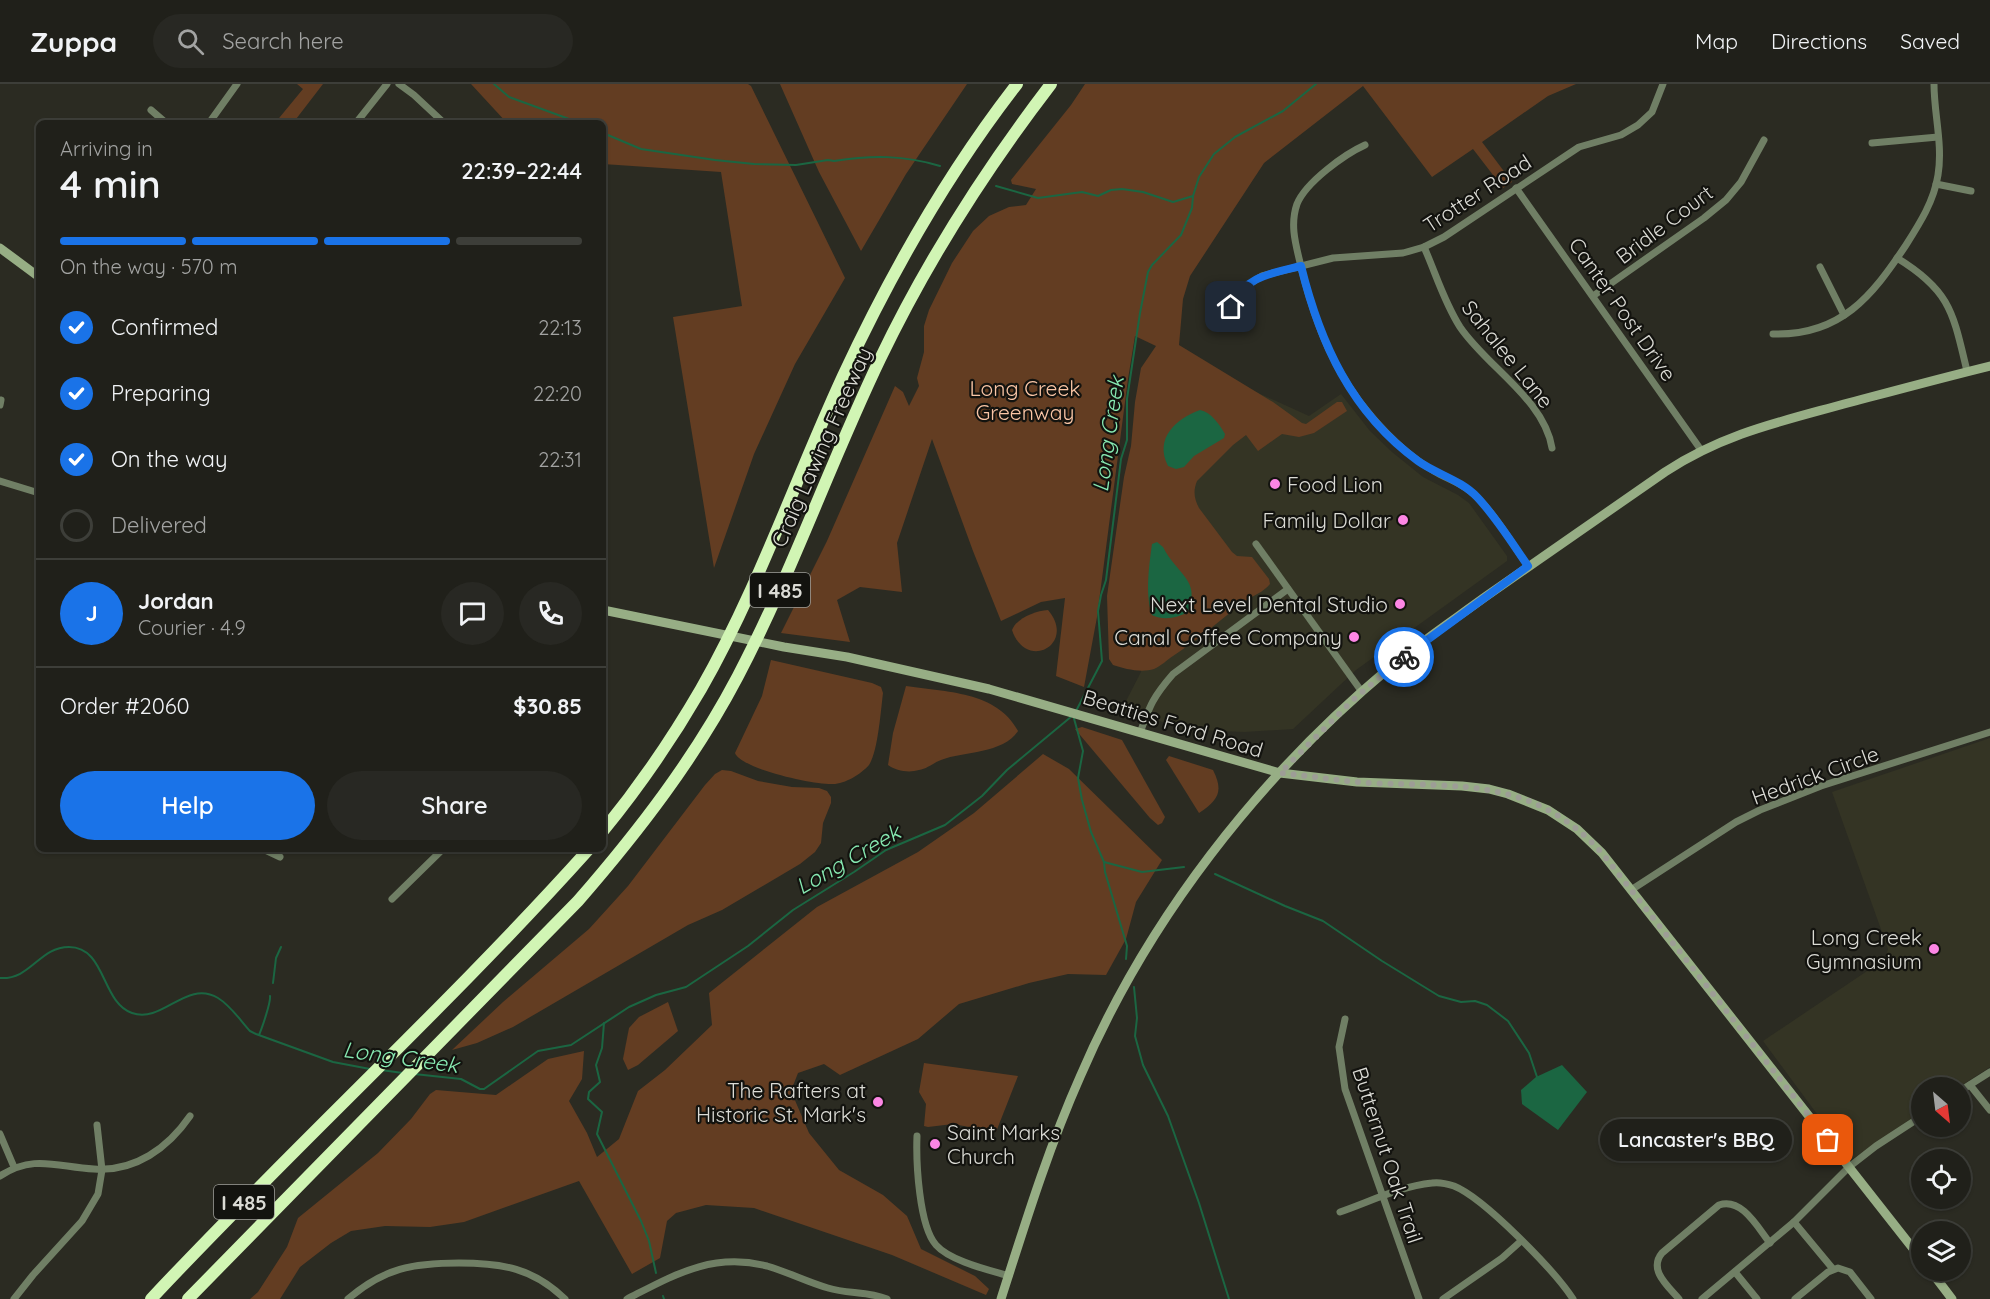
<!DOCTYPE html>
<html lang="en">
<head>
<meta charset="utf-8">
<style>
  :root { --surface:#20201a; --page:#282823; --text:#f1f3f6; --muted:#a2a3a2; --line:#3d3e39; --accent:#1a73e8 }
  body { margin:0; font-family:Quicksand,sans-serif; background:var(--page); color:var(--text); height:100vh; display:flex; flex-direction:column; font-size:22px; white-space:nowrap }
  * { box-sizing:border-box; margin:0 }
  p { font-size:20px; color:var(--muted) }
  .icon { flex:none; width:33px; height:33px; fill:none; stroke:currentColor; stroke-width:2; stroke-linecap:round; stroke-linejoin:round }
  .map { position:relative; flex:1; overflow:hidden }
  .panel { position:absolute; left:36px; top:36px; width:570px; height:732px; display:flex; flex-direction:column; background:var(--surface); border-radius:9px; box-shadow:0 2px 4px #0004,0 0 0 2px var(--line) }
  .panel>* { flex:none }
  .needle { width:39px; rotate:152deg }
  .tools { position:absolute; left:1911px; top:993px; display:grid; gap:12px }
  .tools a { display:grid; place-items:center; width:60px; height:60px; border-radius:50%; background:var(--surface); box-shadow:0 2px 4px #0004,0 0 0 2px var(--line); font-size:30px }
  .pin { position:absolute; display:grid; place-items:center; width:51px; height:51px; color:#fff; margin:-26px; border-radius:12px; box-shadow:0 3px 9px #0006 }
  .courier { position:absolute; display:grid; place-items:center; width:60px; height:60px; margin:-30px; border:4px solid #1a73e8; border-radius:50%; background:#fff; color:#222; box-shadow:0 2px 8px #0007 }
  .bubble { position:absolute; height:42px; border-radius:21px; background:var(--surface); box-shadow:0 2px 4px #0004,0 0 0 2px var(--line); font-size:20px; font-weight:600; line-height:42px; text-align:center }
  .headline em { font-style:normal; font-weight:600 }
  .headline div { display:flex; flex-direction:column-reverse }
  .headline { display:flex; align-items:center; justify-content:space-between; height:102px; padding:0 24px }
  h1 { font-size:39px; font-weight:600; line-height:45px }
  .bar { display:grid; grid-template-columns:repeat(4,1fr); gap:9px 6px; align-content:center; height:72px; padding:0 24px }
  .bar i { height:8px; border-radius:4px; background:var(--line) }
  .bar .current { background:var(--accent) }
  .bar p { grid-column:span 4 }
  .line { display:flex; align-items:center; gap:15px; padding:0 24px; border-top:2px solid var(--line) }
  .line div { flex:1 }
  .round { display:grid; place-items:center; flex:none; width:63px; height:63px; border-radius:32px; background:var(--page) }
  ol { padding:0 24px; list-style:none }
  li { display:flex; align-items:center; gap:18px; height:66px }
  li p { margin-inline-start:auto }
  li .icon { padding:6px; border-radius:50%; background:var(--accent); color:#fff; stroke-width:4 }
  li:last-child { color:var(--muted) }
  li i { width:33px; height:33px; border:3px solid var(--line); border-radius:50% }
  .cta { display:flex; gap:12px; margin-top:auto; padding:12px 24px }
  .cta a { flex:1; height:69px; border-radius:36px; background:var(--accent); color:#fff; font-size:24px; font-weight:600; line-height:69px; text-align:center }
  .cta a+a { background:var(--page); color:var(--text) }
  header { display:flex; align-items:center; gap:36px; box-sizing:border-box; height:84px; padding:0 30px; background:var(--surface); border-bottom:2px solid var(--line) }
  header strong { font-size:28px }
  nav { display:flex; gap:33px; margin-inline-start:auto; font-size:21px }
  .search { width:420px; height:54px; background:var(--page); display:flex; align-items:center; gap:15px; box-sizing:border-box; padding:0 21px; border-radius:33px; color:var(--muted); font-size:22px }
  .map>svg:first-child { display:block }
</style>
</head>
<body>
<header>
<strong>Zuppa</strong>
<div class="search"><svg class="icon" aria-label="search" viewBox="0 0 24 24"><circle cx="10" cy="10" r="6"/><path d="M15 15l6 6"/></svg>Search here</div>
<nav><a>Map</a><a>Directions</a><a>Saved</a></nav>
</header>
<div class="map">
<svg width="1990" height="1215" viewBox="0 0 1990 1215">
  <rect width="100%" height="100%" fill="#2b2b22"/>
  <g fill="#343424">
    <polygon points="1175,271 1309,332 1341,310 1370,347 1392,368 1423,393 1458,411 1469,419 1507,472 1507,477 1356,586 1293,645 1244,648 1198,646 1169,641 1124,621 1141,588 1142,566"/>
    <polygon points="1990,654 1990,983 1959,1003 1922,1004 1921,1028 1851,1076 1763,957 1885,875 1888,865 1832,708"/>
  </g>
  <g fill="#633d22">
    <polygon points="297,0 323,0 293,39 275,39 303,5"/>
    <polygon points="471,0 748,0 751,2 845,194 795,280 754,370 714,484 673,233 742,222 721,88 603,80 603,39 507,39"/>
    <polygon points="780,0 967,0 906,90 861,167 819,88"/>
    <path d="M1085,0h491l-28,12 -66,46 30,40 -9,6 -30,-39 -41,28 -69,-91 -99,77 -74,113 -7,23 -4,46 94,57 29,21 4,1 31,-22h5l5,9 -33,22 -15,4 -17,-3 -24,17 -12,-16 -13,10 -36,36c-4,10 -3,17 2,27l33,44 5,4 15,1 17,22 1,5c-6,8 -18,12 -26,18 -24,18 -46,38 -71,54 -6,4 -12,10 -19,13 -13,4 -29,0 -41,-4l-4,-6 -2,-63 17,-119 7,-31 4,-44 6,-34 15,-22 -21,-10 -7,43 -31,238 -13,70 -28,-11 9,-78 -24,4 -40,19 -28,-70 -41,-112 -35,104 5,49 -42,-5 -23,13 13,42 -69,-9 46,-92 68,-155 8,6 6,14 10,-20 -2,-8 7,-26v-26l5,-16 23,-47 21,-32 16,-15 20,-9 17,-2 10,-16 -24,-5 -1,-4 60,-75z"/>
    <path d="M1048,526c29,34 -22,62 -36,20 5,-12 23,-19 36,-20z"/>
    <path d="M771,576l101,23 9,4 2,6c-2,16 -5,59 -14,72 -8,9 -24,19 -36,19 -18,1 -92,-15 -98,-31l27,-57z"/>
    <path d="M906,602c39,6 91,5 112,45 -15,23 -54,20 -77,29 -8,3 -14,9 -22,10 -10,3 -23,1 -31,-5l5,-32z"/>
    <polygon points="1082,643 1122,656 1165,733 1162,739 1158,741 1150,734 1075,645"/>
    <polygon points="1043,670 1069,685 1162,776 1136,818 1126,855 1106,891 1068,890 1029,899 959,920 918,955 840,991 824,980 798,989 791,1007 809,1049 839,1086 883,1111 907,1132 921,1165 975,1192 989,1205 986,1211 892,1171 754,1124 706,1121 676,1129 667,1137 660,1174 632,1190 579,1097 464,1138 430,1143 385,1142 351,1147 331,1159 300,1183 280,1215 250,1215 258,1208 287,1163 298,1134 378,1069 411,1035 430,1010 436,1006 496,1011 548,975 584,967 582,995 569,1017 587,1049 597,1073 619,1055 638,1007 665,986 712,941 709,909 817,823 918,768 974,729"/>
    <path d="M1169,672l44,14c11,22 5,30 -14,43l-33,-53z"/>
    <polygon points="722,686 731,687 758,697 792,703 819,704 827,707 831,713 831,719 823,739 821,759 815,768 800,780 722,826 688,841 513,943 477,959 452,966 503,918 589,845 628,802 705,701 715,690"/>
    <polygon points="668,918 678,947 638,981 628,986 623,975 629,944 639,933"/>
    <polygon points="924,979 1018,992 996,1048 953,1040 928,1043 924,1042 926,1020 919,1008"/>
  </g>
  <g fill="#1b6642">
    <path d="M1200,326c11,2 20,15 25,24l-1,4 -30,18 -10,11 -8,2 -8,-3c-14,-28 8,-47 32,-56z"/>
    <path d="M1157,458l6,5c14,28 38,32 25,65 -11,6 -24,9 -36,3 -7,-20 -3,-49 0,-71z"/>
    <polygon points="1562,981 1587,1008 1558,1046 1522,1020 1521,1006 1536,993"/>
  </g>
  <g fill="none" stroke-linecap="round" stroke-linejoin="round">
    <g stroke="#1b6642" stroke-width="2">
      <polyline points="494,0 509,13 580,39"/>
      <path d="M603,49l38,16 74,11 39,4 42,1 32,-5 6,1c38,-6 70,-6 106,5"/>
      <polyline points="996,102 1038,114 1082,108 1098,112 1111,106 1122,105 1143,108 1173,118 1193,112"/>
      <polyline points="1076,627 1102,577 1098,527 1101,511 1106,496 1121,375 1127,356 1127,315 1140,229 1148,188 1152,181 1181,151 1192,124 1193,112 1199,93 1214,70 1235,53 1283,27 1316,0"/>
      <polyline points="1073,631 1083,667 1078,694 1082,716 1091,748 1104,778 1105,788 1127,862 1126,875"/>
      <polyline points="1104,778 1142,788 1184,783"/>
      <polyline points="1215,790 1285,822 1323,837 1382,877 1439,912 1461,918 1475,917 1487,921 1508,937 1529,969 1537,993"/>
      <path d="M0,894c31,2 39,-31 69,-31 37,0 32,55 63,66 31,11 54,-34 86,-15 13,8 22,22 32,33l6,3 77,28 37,7"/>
      <polyline points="273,899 276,874 281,863"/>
      <polyline points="1134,903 1137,934 1135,952 1143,981 1168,1032 1199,1119 1229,1215"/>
      <polyline points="604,939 602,964 596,981 600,998 589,1008 588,1015 602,1028 597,1050 641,1137 649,1157 656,1189"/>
      <path d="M259,951c3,-7 12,-33 11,-39"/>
      <polyline points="381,986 403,989"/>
      <polyline points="414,990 461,995 480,1005 484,1005 538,967 571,961 629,923 656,911 686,903 748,862 793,826 854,788 886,766 945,741 982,712 1007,686 1072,632"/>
      <polyline points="663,1212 664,1215"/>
    </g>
    <g stroke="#707f65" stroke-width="7">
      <polyline points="399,0 414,11 444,39"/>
      <polyline points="151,26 166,39"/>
      <polyline points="209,39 237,0"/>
      <polyline points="356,39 387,0"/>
      <polyline points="1872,59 1938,53"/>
      <path d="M1365,61c-20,9 -59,37 -68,59 -8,23 0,44 5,67 14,54 33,104 70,146 18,21 38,40 62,54 11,7 25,11 36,20 21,16 42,53 58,75"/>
      <polyline points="1936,100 1971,107"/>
      <polyline points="1516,104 1701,366"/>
      <path d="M1424,163c12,27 20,55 36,80 27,40 84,72 92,121"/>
      <path d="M1897,174c54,33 56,55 70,113"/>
      <polyline points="1820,183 1844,231"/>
      <polyline points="1593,212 1704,134 1726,116 1741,98 1764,56"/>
      <polyline points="1231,234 1231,223 1240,206 1262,192 1333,174 1403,169 1424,163 1444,153 1579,63 1621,51 1638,41 1652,28 1663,0"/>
      <path d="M1773,250c68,2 99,-38 133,-89 14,-22 28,-44 32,-70 5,-30 -4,-61 -4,-91"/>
      <polyline points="0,321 1,316"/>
      <polyline points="0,397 39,409"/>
      <polyline points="1256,460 1362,608"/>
      <path d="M1140,649c10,-28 13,-36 33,-59l115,-85"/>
      <polyline points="263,765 280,773"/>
      <polyline points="1631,806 1736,738 1760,726 1821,702 1990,648"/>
      <polyline points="392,815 443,765"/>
      <polyline points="1345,935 1339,963 1345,1005 1419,1215"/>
      <polyline points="1970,1001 1990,1026"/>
      <polyline points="1960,1007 1990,988"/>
      <polyline points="0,1050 14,1083"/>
      <path d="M917,1052c-1,26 2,90 19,109 14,16 53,25 73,31"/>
      <path d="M0,1092c34,-22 57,-9 94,-7 41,3 74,-21 96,-53"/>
      <path d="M1340,1128c29,-10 61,-26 92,-29 6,-1 16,1 22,3 30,12 101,85 119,113"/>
      <polyline points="1794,1138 1833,1185"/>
      <polyline points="1735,1188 1757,1215"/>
      <polyline points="14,1215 33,1191 82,1137 98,1110 102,1086 97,1041"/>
      <path d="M348,1215c36,-31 65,-36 111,-36 43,0 74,5 106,36"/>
      <path d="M627,1215c47,-24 85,-47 140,-33 21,6 40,16 61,22 19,6 40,3 59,11"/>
      <polyline points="1443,1215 1502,1174 1521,1157"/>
      <path d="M1679,1215c-11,-13 -31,-29 -17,-46l57,-48c23,-8 39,23 51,38"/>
      <polyline points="1702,1215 1794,1138 1849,1083 1876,1062 1922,1032"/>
      <polyline points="1795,1215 1828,1188 1838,1184 1850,1188 1871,1215"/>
    </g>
    <g stroke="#97ae85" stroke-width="9">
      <polyline points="0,164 39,193"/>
      <polyline points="603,526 784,563 847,573 989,605 1280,689 1357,698 1462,702 1489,705 1508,710 1548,726 1577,745 1602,769 1922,1176"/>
      <polyline points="1930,1186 1952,1215"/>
      <path d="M1001,1215c24,-75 47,-150 79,-222 67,-157 178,-299 308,-408 31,-26 64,-48 97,-72 60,-42 120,-83 180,-125 58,-38 114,-50 179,-68 49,-13 97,-26 146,-38"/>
    </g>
    <g stroke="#d1f5b4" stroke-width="12">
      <path d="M603,747c36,-44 69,-92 98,-142 57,-100 94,-209 142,-313 48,-103 104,-202 174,-292"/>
      <path d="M151,1215c143,-153 298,-294 438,-450"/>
      <path d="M188,1215l390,-398c61,-70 117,-143 160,-225 54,-103 92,-213 142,-317 47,-98 105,-189 171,-275"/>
    </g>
  </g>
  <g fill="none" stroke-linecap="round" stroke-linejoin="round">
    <path stroke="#9d9d96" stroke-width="6" stroke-dasharray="0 10.8" d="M1404,573l-50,42 -74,74c30,3 60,8 90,10 92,4 164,-5 232,70l226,287"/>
    <path stroke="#1a73e8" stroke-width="8" d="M1231,223c13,-31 42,-34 70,-41 19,77 50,146 117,195 18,13 43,19 59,36 19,20 35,46 51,69l-124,91"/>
  </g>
  <g fill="#fc86e4" stroke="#13130f" stroke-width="2">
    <circle cx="1275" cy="400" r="6"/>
    <circle cx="1403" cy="436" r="6"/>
    <circle cx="1400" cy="520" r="6"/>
    <circle cx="1354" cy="553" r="6"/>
    <circle cx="1934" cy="865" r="6"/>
    <circle cx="878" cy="1018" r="6"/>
    <circle cx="935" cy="1060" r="6"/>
  </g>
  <g text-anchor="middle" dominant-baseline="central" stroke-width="4.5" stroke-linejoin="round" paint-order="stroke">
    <g fill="#13130f" stroke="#9f9f9a" stroke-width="1.5">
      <rect x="750" y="489" width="60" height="34" rx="4.5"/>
      <rect x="214" y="1101" width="60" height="34" rx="4.5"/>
    </g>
    <g font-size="20" font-weight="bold" fill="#dbdbd5">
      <text x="780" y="506">I 485</text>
      <text x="244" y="1118">I 485</text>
    </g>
    <g font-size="21" fill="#dbdbd5" stroke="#13130f">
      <text transform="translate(1477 109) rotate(-33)">Trotter Road</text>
      <text transform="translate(1664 140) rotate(-37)">Bridle Court</text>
      <text transform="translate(1623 225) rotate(55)">Canter Post Drive</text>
      <text transform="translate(1508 270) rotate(51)">Sahalee Lane</text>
      <text transform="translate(821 363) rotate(-66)">Craig Lawing Freeway</text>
      <text transform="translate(1173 639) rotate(17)">Beatties Ford Road</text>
      <text transform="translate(1815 691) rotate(-20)">Hedrick Circle</text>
      <text transform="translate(1388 1071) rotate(72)">Butternut Oak Trail</text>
    </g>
    <g font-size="21" fill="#fbc6a6" stroke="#13130f">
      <text x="1025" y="304">Long Creek<tspan x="1025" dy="24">Greenway</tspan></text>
    </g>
    <g font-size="21" fill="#dbdbd5" stroke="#13130f" text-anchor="end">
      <text x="1287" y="400" text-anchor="start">Food Lion</text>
      <text x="1391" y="436">Family Dollar</text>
      <text x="1388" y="520">Next Level Dental Studio</text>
      <text x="1342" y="553">Canal Coffee Company</text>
      <text x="1922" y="853">Long Creek<tspan x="1922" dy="24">Gymnasium</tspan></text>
      <text x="866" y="1006">The Rafters at<tspan x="866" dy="24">Historic St. Mark's</tspan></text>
      <text x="947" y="1048" text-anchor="start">Saint Marks<tspan x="947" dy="24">Church</tspan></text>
    </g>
    <g font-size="22" font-style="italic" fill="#87eab2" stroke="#13130f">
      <text transform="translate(1108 350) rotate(-82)">Long Creek</text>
      <text transform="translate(848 775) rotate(-30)">Long Creek</text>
      <text transform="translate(401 973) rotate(8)">Long Creek</text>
    </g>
  </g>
</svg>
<div class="tools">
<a><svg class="needle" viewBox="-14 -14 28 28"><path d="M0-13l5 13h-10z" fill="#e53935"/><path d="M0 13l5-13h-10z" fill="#a2a3a2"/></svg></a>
<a><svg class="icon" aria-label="locate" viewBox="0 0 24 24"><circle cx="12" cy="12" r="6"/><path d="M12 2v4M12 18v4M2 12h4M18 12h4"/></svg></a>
<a><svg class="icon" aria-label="layers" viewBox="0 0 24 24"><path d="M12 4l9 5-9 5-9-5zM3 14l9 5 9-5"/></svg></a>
</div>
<div class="pin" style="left:1828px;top:1056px;background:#ea580c"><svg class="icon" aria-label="bag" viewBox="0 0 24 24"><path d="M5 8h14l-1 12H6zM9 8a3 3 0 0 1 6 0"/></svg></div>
<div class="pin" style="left:1231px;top:223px;background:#1f2937"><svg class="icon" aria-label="home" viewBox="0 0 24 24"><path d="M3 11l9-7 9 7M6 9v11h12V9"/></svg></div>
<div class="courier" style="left:1404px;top:573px"><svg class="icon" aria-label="bike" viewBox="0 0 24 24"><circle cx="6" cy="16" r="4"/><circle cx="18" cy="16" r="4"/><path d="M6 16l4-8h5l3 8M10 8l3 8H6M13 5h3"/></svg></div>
<div class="bubble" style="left:1600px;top:1035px;width:192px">Lancaster's BBQ</div>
<section class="panel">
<div class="headline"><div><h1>4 min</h1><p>Arriving in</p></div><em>22:39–22:44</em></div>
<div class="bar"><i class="current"></i><i class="current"></i><i class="current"></i><i></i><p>On the way · 570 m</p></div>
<ol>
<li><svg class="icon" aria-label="check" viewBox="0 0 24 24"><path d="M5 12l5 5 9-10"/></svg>Confirmed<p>22:13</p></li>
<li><svg class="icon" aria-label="check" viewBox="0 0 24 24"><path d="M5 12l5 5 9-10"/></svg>Preparing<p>22:20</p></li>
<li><svg class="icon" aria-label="check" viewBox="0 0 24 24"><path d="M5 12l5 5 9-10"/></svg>On the way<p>22:31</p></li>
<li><i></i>Delivered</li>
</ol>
<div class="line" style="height:108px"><b class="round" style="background:var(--accent);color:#fff">J</b><div><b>Jordan</b><p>Courier · 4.9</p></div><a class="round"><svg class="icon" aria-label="chat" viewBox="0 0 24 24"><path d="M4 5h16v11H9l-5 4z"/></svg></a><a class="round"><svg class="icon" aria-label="phone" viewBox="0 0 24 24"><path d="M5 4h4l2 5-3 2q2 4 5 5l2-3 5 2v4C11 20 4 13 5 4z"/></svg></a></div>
<div class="line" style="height:78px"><div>Order #2060</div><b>$30.85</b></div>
<div class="cta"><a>Help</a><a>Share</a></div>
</section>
</div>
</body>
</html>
